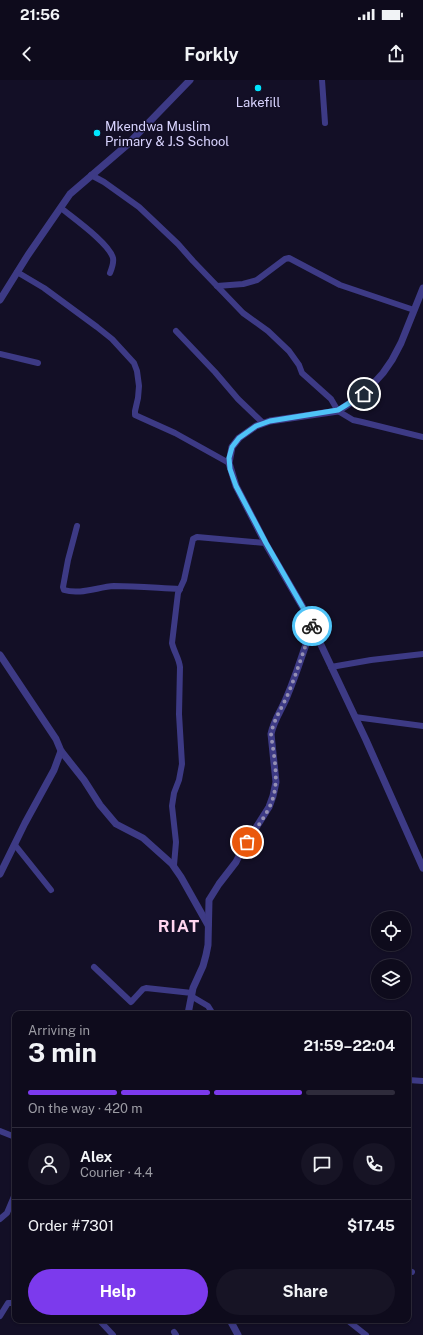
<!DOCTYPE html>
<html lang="en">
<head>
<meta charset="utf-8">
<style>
  :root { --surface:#0e0b1c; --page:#171425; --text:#f1f3f6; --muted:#9b9ba3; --line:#2e2b3b; --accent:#7c3aed }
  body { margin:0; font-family:"Public Sans",sans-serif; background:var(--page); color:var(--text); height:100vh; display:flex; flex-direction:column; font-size:15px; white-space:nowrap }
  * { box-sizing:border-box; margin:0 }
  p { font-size:13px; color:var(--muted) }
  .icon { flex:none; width:22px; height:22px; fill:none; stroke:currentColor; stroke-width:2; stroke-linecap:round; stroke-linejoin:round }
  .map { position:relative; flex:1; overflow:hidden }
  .drawer { position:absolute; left:12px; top:931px; width:399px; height:312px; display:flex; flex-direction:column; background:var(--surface); border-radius:8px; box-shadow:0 1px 3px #0004,0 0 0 1px var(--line) }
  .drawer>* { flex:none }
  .buttons { position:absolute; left:371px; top:831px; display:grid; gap:8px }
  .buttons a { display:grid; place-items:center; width:40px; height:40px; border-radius:50%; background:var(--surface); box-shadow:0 1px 3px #0004,0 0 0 1px var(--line); font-size:20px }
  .pin { position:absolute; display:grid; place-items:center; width:34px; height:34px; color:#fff; margin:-17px; border:2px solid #fff; border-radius:50%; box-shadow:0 1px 4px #0007 }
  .courier { position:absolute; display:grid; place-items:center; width:40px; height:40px; margin:-20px; border:3px solid #4fc3f7; border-radius:50%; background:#fff; color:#222; box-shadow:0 1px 5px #0007 }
  .headline em { font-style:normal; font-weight:700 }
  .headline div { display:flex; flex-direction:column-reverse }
  .headline { display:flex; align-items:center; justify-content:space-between; height:68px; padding:0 16px }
  h1 { font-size:26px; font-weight:700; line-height:30px }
  .bar { display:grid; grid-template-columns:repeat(4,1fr); gap:6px 4px; align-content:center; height:48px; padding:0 16px }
  .bar i { height:5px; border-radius:3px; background:var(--line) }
  .bar .on { background:var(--accent) }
  .bar p { grid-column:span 4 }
  .line { display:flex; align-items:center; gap:10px; padding:0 16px; border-top:1px solid var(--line) }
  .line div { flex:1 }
  .round { display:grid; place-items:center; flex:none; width:42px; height:42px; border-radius:21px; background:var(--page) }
  .primary-button { display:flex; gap:8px; margin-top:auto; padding:8px 16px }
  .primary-button a { flex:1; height:46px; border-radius:24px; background:var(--accent); color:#fff; font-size:16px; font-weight:700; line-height:46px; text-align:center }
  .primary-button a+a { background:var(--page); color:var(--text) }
  .status { display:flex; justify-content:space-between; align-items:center; height:28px; padding:0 20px; background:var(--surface); direction:ltr }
  .status svg { height:11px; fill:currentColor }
  header { display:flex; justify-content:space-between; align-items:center; height:52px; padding:0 16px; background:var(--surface); font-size:18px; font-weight:700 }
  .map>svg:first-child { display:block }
</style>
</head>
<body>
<div class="status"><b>21:56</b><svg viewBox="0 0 49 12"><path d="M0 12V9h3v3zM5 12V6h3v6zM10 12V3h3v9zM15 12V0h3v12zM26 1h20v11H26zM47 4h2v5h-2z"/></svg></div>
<header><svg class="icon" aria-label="back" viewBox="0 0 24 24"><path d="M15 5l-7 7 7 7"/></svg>Forkly<svg class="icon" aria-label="share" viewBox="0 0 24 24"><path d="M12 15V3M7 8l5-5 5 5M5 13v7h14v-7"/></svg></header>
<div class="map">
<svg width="423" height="1255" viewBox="0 0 423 1255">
  <rect width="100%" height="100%" fill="#130f26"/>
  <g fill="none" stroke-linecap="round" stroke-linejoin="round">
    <g stroke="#3d3a85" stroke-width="6">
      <polyline points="322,0 325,43"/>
      <polyline points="91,95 104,102 139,127 178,164 193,181 243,233 268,251 289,271 299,285 302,293 331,319 338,331 353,340 362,342 423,357"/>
      <path d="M61,128c12,10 48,35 52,50 1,5 -1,10 -3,15"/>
      <polyline points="17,192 44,208 97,247 112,259 134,283 137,291 139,306 138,318 135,331 135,335 175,353 229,383"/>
      <polyline points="217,206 243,204 257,200 285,179 289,178 340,205 414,230"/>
      <polyline points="176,251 215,292 238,319 263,343"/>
      <polyline points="0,274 38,283"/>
      <path d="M77,446l-9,34 -5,27 1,3c16,5 34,-3 50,-4 22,0 44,2 66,3"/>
      <polyline points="331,587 371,580 423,574"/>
      <polyline points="355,637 423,646"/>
      <polyline points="15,765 51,810"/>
      <path d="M174,785l2,-23 -4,-36 2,-13 5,-13 3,-16 -3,-50 1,-47c-1,-9 -6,-15 -8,-24l6,-50 6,-13 9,-41 4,-2 68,6"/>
      <polyline points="94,887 131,922 143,909 146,908 192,913"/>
      <polyline points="191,916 208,926 213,934"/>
      <polyline points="408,1000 423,1001"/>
      <polyline points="0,1051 15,1057"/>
      <polyline points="0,1139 7,1133 15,1114"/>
      <polyline points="408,1191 412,1192"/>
      <polyline points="0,1236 8,1223 15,1223"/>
      <polyline points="99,1240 113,1255"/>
      <polyline points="347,1240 366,1255"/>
      <polyline points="174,1252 176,1255"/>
    </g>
    <g stroke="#3d3a85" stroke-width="7">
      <polyline points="423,208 401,263 392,280 383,293 364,314 338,331 270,341 256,346 239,358 232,367 229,383 236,406 267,466 305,531 366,660 423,788"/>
      <polyline points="0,220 28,175 70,114 127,65 190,0"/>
      <polyline points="0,575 56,659 61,671 84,700 100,725 116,744 143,758 172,784 181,797 208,845"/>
      <polyline points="0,794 25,743 54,690 61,671"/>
      <path d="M188,934l5,-26 10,-22 3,-11 2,-10 1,-45 10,-16 17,-22 6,-12 27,-43 4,-11 3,-14 -5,-48c3,-15 12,-26 17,-40 8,-19 14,-39 21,-58l4,-8"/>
      <polyline points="230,1240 238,1255"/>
    </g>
  </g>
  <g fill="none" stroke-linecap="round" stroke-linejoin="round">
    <path stroke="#948fb3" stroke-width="4" stroke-dasharray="0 7.2" d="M247,762c7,-11 16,-22 22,-34 12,-23 5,-50 2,-74 3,-15 11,-26 17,-40 8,-19 14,-39 21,-58l4,-8 -1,-2"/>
    <polyline stroke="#4fc3f7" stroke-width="5" points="312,546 305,531 266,463 236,406 230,389 229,378 232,367 239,358 256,346 270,341 338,330 364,314"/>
  </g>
  <g fill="#00e5ff" stroke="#130f26" stroke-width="1.5">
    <circle cx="258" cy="8" r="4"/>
    <circle cx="97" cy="53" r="4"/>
  </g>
  <g text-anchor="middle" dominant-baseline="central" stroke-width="3" stroke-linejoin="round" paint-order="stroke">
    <g font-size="13" fill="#d9d4ff" stroke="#130f26">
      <text x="258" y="22">Lakefill</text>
      <text x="105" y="46" text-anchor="start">Mkendwa Muslim<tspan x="105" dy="15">Primary &amp; J.S School</tspan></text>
    </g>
    <g font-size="17" font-weight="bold" letter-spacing="1" fill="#ffd6f0" stroke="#130f26">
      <text x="179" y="846">RIAT</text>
    </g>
  </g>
</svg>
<div class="buttons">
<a><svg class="icon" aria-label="locate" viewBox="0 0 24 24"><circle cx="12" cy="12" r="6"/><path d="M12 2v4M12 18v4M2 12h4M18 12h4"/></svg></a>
<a><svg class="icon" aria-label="layers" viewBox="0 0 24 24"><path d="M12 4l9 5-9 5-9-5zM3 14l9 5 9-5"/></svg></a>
</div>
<div class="pin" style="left:247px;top:762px;background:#ea580c"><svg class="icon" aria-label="bag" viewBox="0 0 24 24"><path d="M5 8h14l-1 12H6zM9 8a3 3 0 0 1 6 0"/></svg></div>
<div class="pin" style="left:364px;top:314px;background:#1f2937"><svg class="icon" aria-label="home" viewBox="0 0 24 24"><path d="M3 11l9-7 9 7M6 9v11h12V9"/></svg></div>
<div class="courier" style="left:312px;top:546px"><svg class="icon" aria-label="bike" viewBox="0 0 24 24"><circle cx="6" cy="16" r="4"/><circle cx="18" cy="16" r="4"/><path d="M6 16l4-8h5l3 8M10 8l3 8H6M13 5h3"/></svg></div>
<section class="drawer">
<div class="headline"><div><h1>3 min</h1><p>Arriving in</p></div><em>21:59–22:04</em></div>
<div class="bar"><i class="on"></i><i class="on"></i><i class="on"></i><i></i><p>On the way · 420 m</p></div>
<div class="line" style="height:72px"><a class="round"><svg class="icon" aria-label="person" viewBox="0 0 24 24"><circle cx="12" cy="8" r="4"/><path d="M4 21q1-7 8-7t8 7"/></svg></a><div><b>Alex</b><p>Courier · 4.4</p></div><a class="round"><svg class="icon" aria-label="chat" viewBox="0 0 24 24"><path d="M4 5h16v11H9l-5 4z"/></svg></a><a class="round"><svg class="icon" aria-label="phone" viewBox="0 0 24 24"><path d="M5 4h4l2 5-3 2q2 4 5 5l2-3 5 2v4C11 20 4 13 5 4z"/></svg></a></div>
<div class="line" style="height:52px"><div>Order #7301</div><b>$17.45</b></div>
<div class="primary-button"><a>Help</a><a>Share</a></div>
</section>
</div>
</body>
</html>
